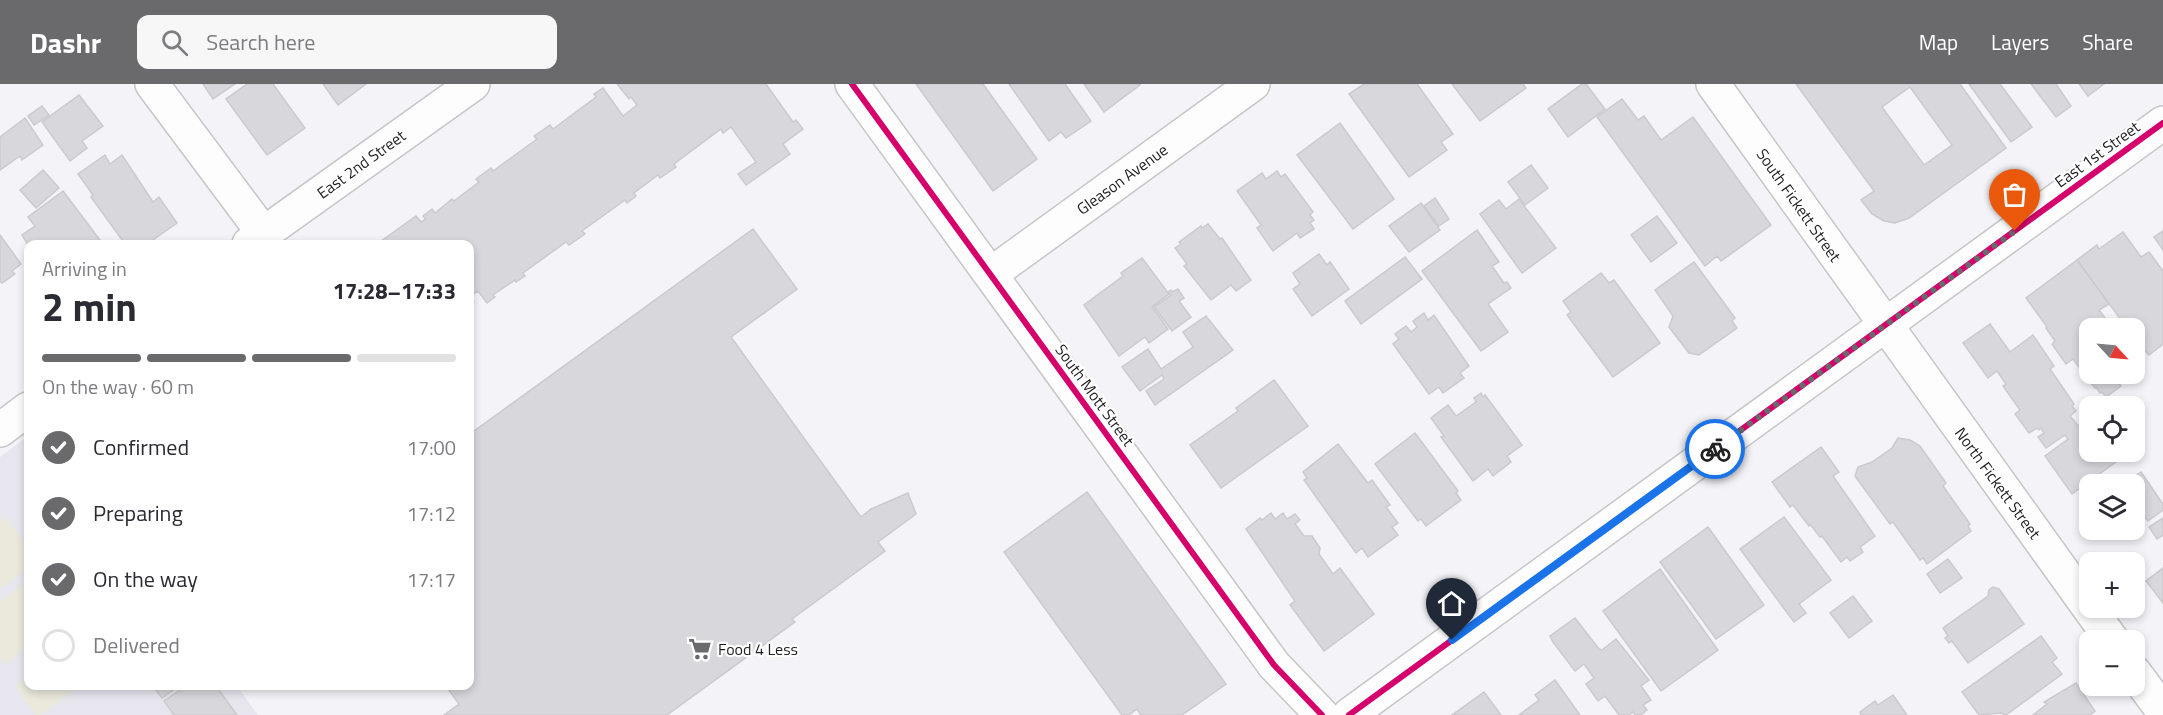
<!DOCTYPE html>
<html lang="en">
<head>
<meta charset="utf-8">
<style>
  :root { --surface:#fff; --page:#f7f7f7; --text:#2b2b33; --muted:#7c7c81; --line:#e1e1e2; --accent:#6a6a6d }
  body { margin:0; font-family:"Titillium Web",sans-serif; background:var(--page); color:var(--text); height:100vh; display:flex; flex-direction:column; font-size:22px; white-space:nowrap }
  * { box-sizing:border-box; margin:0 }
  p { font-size:20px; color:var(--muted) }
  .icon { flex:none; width:33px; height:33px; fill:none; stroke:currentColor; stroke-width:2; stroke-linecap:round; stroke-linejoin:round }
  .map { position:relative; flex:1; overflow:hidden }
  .details { position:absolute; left:24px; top:156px; width:450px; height:450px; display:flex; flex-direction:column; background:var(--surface); border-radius:12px; box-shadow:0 3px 9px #0003 }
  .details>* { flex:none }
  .needle { width:39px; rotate:116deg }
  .buttons { position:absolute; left:2079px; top:234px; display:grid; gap:12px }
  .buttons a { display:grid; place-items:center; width:66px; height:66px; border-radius:12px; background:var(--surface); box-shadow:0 3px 9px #0003; font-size:30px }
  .pin { position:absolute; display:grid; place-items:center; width:51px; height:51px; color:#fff; margin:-62px -26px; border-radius:50% 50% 50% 0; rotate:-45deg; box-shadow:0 0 6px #0007 }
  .pin .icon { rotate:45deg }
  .courier { position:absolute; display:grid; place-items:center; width:60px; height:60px; margin:-30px; border:4px solid #1a73e8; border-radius:50%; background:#fff; color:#222; box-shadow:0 2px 8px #0007 }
  .headline em { font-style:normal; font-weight:700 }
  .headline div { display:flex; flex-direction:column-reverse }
  .headline { display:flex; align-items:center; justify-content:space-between; height:102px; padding:0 18px }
  h1 { font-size:39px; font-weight:700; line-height:45px }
  .bar { display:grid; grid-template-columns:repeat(4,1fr); gap:9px 6px; align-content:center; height:72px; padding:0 18px }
  .bar i { height:8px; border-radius:4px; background:var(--line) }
  .bar .selected { background:var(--accent) }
  .bar p { grid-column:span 4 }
  ol { padding:0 18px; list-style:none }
  li { display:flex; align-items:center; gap:18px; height:66px }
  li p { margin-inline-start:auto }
  li .icon { padding:6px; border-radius:50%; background:var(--accent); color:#fff; stroke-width:4 }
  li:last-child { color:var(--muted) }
  li i { width:33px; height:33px; border:3px solid var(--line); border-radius:50% }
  header { display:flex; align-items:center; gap:36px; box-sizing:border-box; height:84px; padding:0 30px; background:var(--accent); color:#fff }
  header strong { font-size:28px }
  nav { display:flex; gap:33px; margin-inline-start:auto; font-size:21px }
  .search { width:420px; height:54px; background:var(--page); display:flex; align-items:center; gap:15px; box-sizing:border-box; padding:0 21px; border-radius:12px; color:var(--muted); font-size:22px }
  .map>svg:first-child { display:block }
</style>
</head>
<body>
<header>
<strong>Dashr</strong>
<div class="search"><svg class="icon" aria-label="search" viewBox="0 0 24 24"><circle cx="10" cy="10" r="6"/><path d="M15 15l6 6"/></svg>Search here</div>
<nav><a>Map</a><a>Layers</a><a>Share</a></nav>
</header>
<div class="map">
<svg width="2163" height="631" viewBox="0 0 2163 631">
  <rect width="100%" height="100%" fill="#f4f4f8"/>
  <polygon fill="#e7e6ef" points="28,352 28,602 237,602 258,631 0,631 0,373"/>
  <g fill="#eae9dc">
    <polygon points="6,433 28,465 28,484 0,505 0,438"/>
    <polygon points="28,496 28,563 5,581 0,574 0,517"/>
    <polygon points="28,592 28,602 80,602 40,631 36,631 15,602"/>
  </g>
  <g fill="#d8d8dc" stroke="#cbcbce" stroke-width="1.5" fill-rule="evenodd">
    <polygon points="203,0 235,0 213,15"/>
    <polygon points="247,0 273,0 305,44 267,71 226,15"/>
    <polygon points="323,0 366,0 338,21"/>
    <polygon points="617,0 766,0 793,38 796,36 803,45 783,60 790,70 746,101 738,90 756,78 731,43 723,49 721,45 674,80 676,83 660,94 658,91 634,109 636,112 627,119 625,116 582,147 585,150 569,161 566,158 523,189 525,192 516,198 515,196 493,211 495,213 487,219 478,207 470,212 474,218 470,222 470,160 377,160 416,132 421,138 426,135 423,132 432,125 435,129 452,115 454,117 479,98 476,95 491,84 493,87 537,55 534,52 550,41 553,45 596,13 594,10 603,4 623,32 637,21 631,13 629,15"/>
    <polygon points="916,0 983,0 1037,75 993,107"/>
    <polygon points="1009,0 1065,0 1091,37 1066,54 1061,48 1049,57"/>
    <polygon points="1084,0 1139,0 1140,1 1104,28"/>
    <polygon points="1364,0 1417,0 1453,50 1441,58 1447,66 1409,93 1349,10"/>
    <polygon points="1452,0 1523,0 1526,4 1480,37"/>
    <polygon points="1582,0 1586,0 1605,25 1568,53 1548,25"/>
    <path d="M1796,0h164l46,64 -97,70 -14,5 -11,-2 -12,-7 -11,-14 13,-9zM1910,3l42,58 -28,20 -42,-58z"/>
    <polygon points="1969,0 2000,0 2032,43 2011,58"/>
    <polygon points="2031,0 2056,0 2071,22 2056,33"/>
    <polygon points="2079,0 2104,0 2088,12"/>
    <polygon points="79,11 103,42 82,57 87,64 70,77 42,38"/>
    <polygon points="1622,15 1638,36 1644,32 1661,56 1693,33 1771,141 1721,177 1717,172 1705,182 1597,33"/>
    <polygon points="42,22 49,31 34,41 28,32"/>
    <polygon points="25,34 43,61 22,76 20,72 0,86 0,53"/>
    <polygon points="1340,39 1394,115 1353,145 1297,71"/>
    <polygon points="105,71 110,80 122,71 153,118 159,113 177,139 147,160 125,160 91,113 93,111 78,90"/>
    <polygon points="1531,81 1548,104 1525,121 1508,98"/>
    <polygon points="43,86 59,104 36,124 20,106"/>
    <polygon points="1277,87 1281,93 1285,90 1313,128 1310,131 1314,136 1310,139 1314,145 1300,154 1297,149 1273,167 1257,144 1261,141 1237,107 1262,89 1266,95"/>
    <polygon points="63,107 103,160 45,160 44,158 41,160 28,161 22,151 35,142 28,133"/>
    <polygon points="1435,114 1449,135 1439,142 1424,122"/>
    <polygon points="1519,115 1556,164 1522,189 1480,130 1499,116 1506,125"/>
    <polygon points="1421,119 1440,146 1409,168 1389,142"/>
    <polygon points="1657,132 1677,159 1651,178 1631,151"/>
    <polygon points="1208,140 1220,155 1222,154 1251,196 1236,207 1231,201 1211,216 1184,182 1187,180 1175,164 1181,160 1179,158 1201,142 1202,144"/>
    <polygon points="753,145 797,205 731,253 861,433 871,425 908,409 916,430 878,458 885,467 792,535 795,538 667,631 444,631 459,620 446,602 470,602 470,350"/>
    <polygon points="1477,146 1499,178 1492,182 1504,199 1507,198 1511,204 1488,220 1508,248 1481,267 1422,187"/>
    <polygon points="2163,147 2163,166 2154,153"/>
    <polygon points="2123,148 2141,173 2149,168 2163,187 2163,260 2149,271 2134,255 2134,244 2127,244 2077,176 2097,161 2099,165"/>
    <polygon points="0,151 21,180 12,187 15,190 2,199 0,197"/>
    <polygon points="1319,170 1327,181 1330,178 1349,205 1312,232 1293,205 1300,200 1293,189"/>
    <polygon points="1405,173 1422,195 1361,240 1345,217"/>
    <polygon points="1142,174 1169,210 1152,223 1168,245 1149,259 1145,253 1119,272 1084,221 1123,192 1121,189"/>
    <polygon points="2077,176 2109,220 2099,226 2113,244 2090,244 2090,290 2129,290 2118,298 2121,302 2106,313 2102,308 2100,309 2096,303 2095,304 2073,275 2066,280 2052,260 2055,257 2046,244 2047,243 2026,214"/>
    <polygon points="1694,178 1735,234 1732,237 1737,244 1699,271 1689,269 1669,243 1673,232 1655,206"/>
    <polygon points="1601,189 1609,199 1614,196 1660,259 1613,293 1567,231 1571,228 1563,217"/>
    <polygon points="1178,205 1184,214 1179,217 1191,233 1172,247 1154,223 1171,211 1168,208 1171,206 1172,208"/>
    <polygon points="1424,229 1428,236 1434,231 1469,282 1460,289 1464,294 1443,309 1439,303 1429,310 1393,260 1399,255 1395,250 1406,242 1411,248 1417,243 1413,237"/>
    <polygon points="1206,232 1233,266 1155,321 1146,307 1164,295 1162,291 1140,307 1122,283 1148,265 1161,285 1193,263 1183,248"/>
    <polygon points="1990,240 2010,268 2033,251 2054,282 2050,285 2074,320 2072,322 2076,327 2070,332 2081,345 2090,339 2090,368 2125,368 2127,370 2072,410 2045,372 2068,355 2065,351 2046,364 2038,353 2044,349 2041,344 2039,346 2037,344 2029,349 2015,330 2020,326 2003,302 2006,300 1997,287 1988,294 1963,259"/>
    <polygon points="1274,296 1308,342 1221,404 1190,361 1238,327 1236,324"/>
    <polygon points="1481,309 1483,313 1485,311 1522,361 1507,372 1511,378 1493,392 1488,385 1473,397 1441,353 1444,352 1431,334 1448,321 1456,332 1476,318 1474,314"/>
    <polygon points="1415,349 1458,407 1456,409 1461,416 1426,442 1421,435 1418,437 1375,380"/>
    <polygon points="1898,354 1910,356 1920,362 1946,399 1943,402 1970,440 1968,442 1971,447 1927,480 1923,474 1920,476 1893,438 1890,440 1855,392 1858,383 1872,378 1892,364"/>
    <polygon points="1338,360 1368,399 1372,396 1390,421 1386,423 1398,439 1392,443 1398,451 1368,473 1362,464 1356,469 1304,396 1307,394 1303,388"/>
    <polygon points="1821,363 1839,388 1833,392 1875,452 1860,463 1863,468 1850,477 1847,473 1841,478 1822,452 1820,453 1810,440 1809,442 1793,421 1790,423 1772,398"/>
    <polygon points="2141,388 2163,420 2163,426 2148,437 2145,433 2134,441 2134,400 2123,400"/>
    <polygon points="1087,408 1226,600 1182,631 1141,631 1137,625 1129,631 1122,631 1004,468"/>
    <polygon points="1271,429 1275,435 1283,429 1287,435 1295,430 1300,436 1295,440 1304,452 1312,452 1320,464 1319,470 1333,490 1340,484 1374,530 1324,567 1290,521 1295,517 1246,445 1260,434 1262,436"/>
    <polygon points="1784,433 1831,496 1799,520 1806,529 1794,538 1740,465"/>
    <polygon points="2163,434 2163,451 2157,455 2149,443"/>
    <polygon points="1708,443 1764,521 1716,555 1660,478"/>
    <polygon points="1948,475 1962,494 1940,509 1927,490"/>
    <polygon points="2163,484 2163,519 2146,497"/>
    <polygon points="1660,485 1718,566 1661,607 1603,527"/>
    <polygon points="1993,503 1999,505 2024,540 1968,579 1952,557 1949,559 1945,554 1948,552 1943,544 1988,512 1989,506"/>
    <polygon points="1853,512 1872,537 1849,554 1830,529"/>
    <polygon points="1575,534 1599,565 1602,566 1616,555 1649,596 1641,602 1651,616 1643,621 1647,626 1641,631 1635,631 1633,628 1629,631 1619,631 1605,612 1598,617 1586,600 1594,594 1584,580 1575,587 1553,558 1550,552"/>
    <polygon points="2041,552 2057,574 2052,578 2062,590 2006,631 2001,629 1979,631 1962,608"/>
    <polygon points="1555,596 1580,631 1519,631 1539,616 1535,611"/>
    <polygon points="2076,599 2095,627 2090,631 2033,631 2047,620 2044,618"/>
    <polygon points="153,602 179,602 162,614"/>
    <polygon points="186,602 216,602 237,631 174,631 164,617"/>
    <polygon points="1484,608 1501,631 1452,631"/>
    <polygon points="1893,611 1907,631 1861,631 1860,628 1875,617 1878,621"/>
  </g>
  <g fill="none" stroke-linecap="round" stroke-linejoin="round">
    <g stroke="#c6c6c9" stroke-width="36">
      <g id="street">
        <polyline points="152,0 264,150"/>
        <polyline points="852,0 1274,581 1322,631"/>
        <polyline points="1713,0 2112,556"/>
        <polyline points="249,160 473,0"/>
        <polyline points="991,190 1253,0"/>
        <polyline points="0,346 28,325"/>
        <polyline points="2134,588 2163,627"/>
      </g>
    </g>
    <g stroke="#c6c6c9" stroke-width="36">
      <polyline id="secondary" points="1349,631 2163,39"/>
    </g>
    <use href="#street" stroke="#fdfdfe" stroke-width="33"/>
    <use href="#secondary" stroke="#fdfdfe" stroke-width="33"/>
    <g stroke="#fff" stroke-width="10">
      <g id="cycleway">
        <polyline points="852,0 1274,581 1322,631"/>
        <polyline points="1349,631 2163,39"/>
      </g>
    </g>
    <use href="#cycleway" stroke="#d6006c" stroke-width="6"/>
  </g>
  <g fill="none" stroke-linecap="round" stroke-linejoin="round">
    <polyline stroke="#6a6a6d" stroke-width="6" stroke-dasharray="0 10.8" points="1715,365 2015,147"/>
    <polyline stroke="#1a73e8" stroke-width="8" points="1452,556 1715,365"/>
  </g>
  <defs>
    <g id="supermarket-bare" transform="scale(1.8)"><path d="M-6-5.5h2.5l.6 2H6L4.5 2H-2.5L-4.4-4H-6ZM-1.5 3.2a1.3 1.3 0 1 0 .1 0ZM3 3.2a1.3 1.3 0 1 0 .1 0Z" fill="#6a6a6d" stroke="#fff" stroke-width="2.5" paint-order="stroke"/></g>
  </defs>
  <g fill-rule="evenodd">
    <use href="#supermarket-bare" x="700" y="565"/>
  </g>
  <g text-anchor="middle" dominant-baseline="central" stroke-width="4.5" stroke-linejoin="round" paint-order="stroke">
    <g font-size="16" fill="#1f1f22" stroke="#fff">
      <text transform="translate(2097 70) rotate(-36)">East 1st Street</text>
      <text transform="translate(361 80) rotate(-36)">East 2nd Street</text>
      <text transform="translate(1122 95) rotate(-36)">Gleason Avenue</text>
      <text transform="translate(1799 121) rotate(55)">South Fickett Street</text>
      <text transform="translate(1095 311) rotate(54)">South Mott Street</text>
      <text transform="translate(1998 399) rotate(54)">North Fickett Street</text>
    </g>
    <g font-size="16" fill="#1f1f22" stroke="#fff" text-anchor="start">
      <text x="718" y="565">Food 4 Less</text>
    </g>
  </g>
</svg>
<div class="buttons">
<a><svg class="needle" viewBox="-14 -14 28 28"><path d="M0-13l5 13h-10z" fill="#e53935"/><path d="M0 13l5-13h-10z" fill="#7c7c81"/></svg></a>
<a><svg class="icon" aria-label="locate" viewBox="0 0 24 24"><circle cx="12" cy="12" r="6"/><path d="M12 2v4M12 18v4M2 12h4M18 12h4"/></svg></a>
<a><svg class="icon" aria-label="layers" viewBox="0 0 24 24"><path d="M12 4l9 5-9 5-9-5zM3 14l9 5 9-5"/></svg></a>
<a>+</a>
<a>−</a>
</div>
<div class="pin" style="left:2015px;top:147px;background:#ea580c"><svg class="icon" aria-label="bag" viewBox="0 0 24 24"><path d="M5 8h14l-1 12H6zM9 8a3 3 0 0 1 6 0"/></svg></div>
<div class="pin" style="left:1452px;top:556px;background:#1f2937"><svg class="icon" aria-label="home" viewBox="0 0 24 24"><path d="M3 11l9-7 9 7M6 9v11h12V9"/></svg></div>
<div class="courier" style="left:1715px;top:365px"><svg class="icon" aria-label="bike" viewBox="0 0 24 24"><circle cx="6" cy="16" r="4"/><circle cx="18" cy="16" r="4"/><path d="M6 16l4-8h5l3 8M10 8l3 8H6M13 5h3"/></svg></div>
<section class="details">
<div class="headline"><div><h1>2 min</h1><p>Arriving in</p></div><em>17:28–17:33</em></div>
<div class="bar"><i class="selected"></i><i class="selected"></i><i class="selected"></i><i></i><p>On the way · 60 m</p></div>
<ol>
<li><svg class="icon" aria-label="check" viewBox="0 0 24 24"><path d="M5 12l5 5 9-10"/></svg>Confirmed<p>17:00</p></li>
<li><svg class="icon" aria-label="check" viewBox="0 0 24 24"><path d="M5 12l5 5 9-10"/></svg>Preparing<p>17:12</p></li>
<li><svg class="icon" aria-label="check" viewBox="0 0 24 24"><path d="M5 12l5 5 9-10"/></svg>On the way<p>17:17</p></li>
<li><i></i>Delivered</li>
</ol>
</section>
</div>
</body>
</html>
